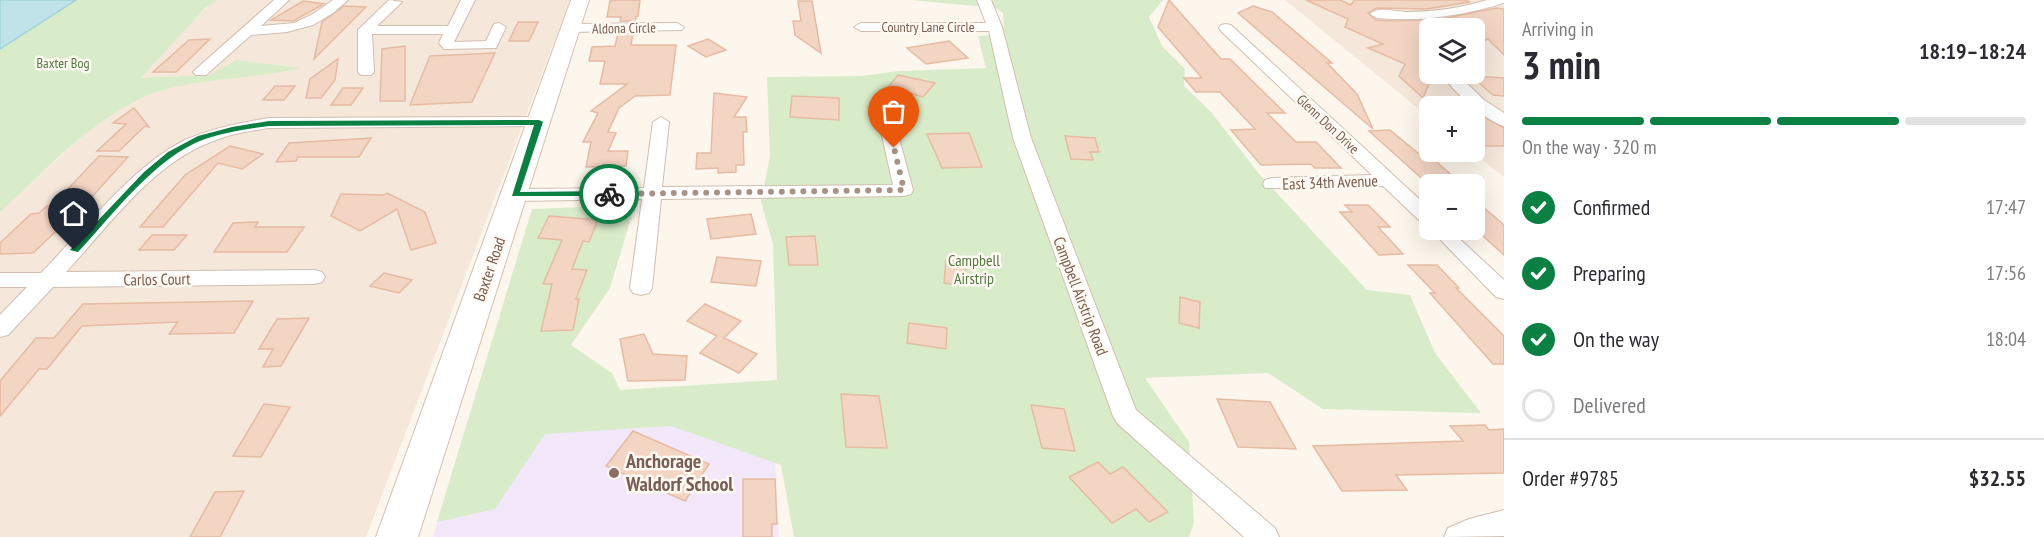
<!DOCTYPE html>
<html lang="en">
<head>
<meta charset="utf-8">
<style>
  :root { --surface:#fff; --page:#f7f7f7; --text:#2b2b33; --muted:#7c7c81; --line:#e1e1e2; --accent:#0b8043 }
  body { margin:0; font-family:"PT Sans Narrow",sans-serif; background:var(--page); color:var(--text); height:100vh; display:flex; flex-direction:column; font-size:22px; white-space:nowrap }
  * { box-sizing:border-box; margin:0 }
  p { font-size:20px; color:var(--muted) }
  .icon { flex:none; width:33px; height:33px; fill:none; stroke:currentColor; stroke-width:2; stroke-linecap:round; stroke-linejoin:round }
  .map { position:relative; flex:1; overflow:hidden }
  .sheet { display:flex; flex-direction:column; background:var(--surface); width:540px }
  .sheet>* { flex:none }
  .fabs { position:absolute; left:1419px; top:18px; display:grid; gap:12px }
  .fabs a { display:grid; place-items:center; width:66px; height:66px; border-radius:9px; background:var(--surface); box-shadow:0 6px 24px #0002; font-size:30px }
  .pin { position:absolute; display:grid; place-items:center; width:51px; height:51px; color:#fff; margin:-62px -26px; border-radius:50% 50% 50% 0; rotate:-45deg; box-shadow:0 0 6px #0007 }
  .pin .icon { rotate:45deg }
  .courier { position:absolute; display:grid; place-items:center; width:60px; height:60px; margin:-30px; border:4px solid #0b8043; border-radius:50%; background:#fff; color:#222; box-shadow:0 2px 8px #0007 }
  .head em { font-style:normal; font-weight:700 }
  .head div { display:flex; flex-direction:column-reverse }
  .head { display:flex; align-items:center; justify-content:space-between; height:102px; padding:0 18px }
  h1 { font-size:39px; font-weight:700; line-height:45px }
  .bar { display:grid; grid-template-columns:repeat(4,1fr); gap:9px 6px; align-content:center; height:72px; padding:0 18px }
  .bar i { height:8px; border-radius:4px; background:var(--line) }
  .bar .on { background:var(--accent) }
  .bar p { grid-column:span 4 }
  .line { display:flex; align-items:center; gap:15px; padding:0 18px; border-top:2px solid var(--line) }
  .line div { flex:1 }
  ol { padding:0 18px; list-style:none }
  li { display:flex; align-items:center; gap:18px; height:66px }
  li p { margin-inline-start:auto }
  li .icon { padding:6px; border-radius:50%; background:var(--accent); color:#fff; stroke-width:4 }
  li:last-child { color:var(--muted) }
  li i { width:33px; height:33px; border:3px solid var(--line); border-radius:50% }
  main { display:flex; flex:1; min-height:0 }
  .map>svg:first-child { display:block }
</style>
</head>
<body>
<main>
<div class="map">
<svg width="1504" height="537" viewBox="0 0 1504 537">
  <rect width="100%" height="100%" fill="#fdf6ec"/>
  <g fill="#f5e8da" fill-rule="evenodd">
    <polygon points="215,0 570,0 366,537 0,537 0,210 148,78 129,77"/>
    <path d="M1285,0h219v177l-32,-25h2v-46h-44l-1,11zM1430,28h44v46h-44z"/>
  </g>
  <polygon fill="#f3e8fa" points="773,417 779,537 433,537 467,423"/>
  <g fill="#d8ecc9">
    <path d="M0,0h218l-13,8 -64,70 69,-3 26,-15 65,8c-40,9 -82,10 -123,18 -70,14 -127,80 -178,126z"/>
    <polygon points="911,0 1163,0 1149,17 1162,46 1185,69 1184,86 1211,112 1260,175 1367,290 1410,295 1435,353 1481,413 1323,409 1268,373 1145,378 1189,442 1194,522 1189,537 794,537 781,465 671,426 545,434 495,509 437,522 532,209 635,205 610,288 571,345 612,373 620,390 777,380 773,244 761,202 770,156 767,77 861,76 899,71 986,68 978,36 1004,34 1003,13 996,8"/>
  </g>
  <polygon fill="#bfe3e8" stroke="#a5d3da" stroke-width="1.5" points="0,0 76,0 0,49"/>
  <g fill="#f3d5c3" stroke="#e6bba3" stroke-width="1.5">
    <polygon points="617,0 640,0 638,16 636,17 635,21 620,21 621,17 607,17 610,1"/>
    <polygon points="1169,0 1221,59 1230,59 1285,113 1267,113 1296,142 1316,142 1341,168 1315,168 1311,164 1261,165 1231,130 1255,129 1220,92 1196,92 1184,78 1202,78 1158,27"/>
    <polygon points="1306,0 1340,0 1351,5 1354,0 1464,0 1470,2 1427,9 1377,8 1368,13 1376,20 1393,21 1441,19 1496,8 1504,9 1504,55 1488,39 1474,45 1474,28 1430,28 1430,74 1433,74 1423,98 1399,76 1405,64 1368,48 1383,44 1345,27 1348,19"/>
    <polygon points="303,1 324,4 293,21 271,20"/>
    <polygon points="798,1 812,1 821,53 795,35 793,21 801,21"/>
    <polygon points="344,6 366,7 314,59 322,22"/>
    <polygon points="1253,6 1272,12 1332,63 1327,63 1357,94 1373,129 1238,13"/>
    <polygon points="518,22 538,22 529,41 509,41"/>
    <polygon points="618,33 633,33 631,45 676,45 670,95 635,96 619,108 608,132 616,133 608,151 628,151 626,166 586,167 591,142 583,142 598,113 591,111 627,84 600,84 605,61 589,61 592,47 615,46"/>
    <polygon points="210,39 176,72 153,72 189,40"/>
    <polygon points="708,39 726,50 706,57 688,46"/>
    <polygon points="949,41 968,58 926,64 907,48"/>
    <polygon points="405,46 405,101 380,101 382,49"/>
    <polygon points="495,53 472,102 410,105 430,56"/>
    <polygon points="338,59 335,80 321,98 306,98 310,79"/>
    <polygon points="898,75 935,83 923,97 888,87"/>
    <polygon points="1471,76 1504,78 1504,96 1493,95"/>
    <polygon points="275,86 295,86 284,100 263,100"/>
    <polygon points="343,88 363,88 351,105 331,105"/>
    <polygon points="714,93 747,97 734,117 746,117 747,132 743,132 744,165 736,165 736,172 718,173 718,168 696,169 697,153 711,153"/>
    <polygon points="792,96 839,98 839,120 790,117"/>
    <polygon points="134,108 149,127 145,126 119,151 97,151 126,124 113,123"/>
    <polygon points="1474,111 1504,128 1504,146 1484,146 1474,138"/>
    <polygon points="1390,130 1424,158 1432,158 1462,184 1428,184 1369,131"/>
    <polygon points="969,133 982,167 942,168 927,134"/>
    <polygon points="1065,136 1095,138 1099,152 1090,152 1093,160 1071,159"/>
    <polygon points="371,138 359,157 298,157 296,161 276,162 289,143"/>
    <polygon points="230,146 263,154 242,169 218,163 163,227 140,227 185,175"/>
    <polygon points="99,156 128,157 90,199 33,253 0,254 0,243 31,214 39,213 47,206 52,206"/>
    <polygon points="387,193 425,212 436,243 411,250 397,209 360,231 331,216 341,194 384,195"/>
    <polygon points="1474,199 1504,225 1504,255 1474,228"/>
    <polygon points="1345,205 1368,205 1390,227 1378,227 1403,254 1379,255 1340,212 1352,212"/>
    <polygon points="751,214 756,234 711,239 707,219"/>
    <polygon points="549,216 598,220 589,242 583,241 572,269 587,270 576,299 579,299 573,330 541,331 552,284 543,284 562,240 538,238"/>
    <polygon points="258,222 255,227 304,227 287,252 214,252 233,223"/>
    <polygon points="152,235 187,235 174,250 139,250"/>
    <polygon points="815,236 818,265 789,265 786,237"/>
    <polygon points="717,257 761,261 756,286 711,282"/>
    <polygon points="946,260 966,263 965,286 944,283"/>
    <polygon points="1408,265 1437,265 1459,288 1456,288 1504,336 1504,364 1493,364 1430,293 1435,293"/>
    <polygon points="384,273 412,280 399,293 370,286"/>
    <polygon points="1180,297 1200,302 1199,328 1179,323"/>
    <polygon points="253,301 234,333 169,334 178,322 82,326 47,369 39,369 0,416 0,381 36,338 54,338 83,304"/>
    <polygon points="705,304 741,321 724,338 757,354 739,373 700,353 717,336 687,321"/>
    <polygon points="309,318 281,366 263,367 273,349 259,349 277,319"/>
    <polygon points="909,323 947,328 946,349 907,343"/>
    <polygon points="644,334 653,354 687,356 685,380 628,381 620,339"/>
    <polygon points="841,394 879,396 887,448 846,447"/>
    <polygon points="1217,399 1270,402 1296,449 1238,447"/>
    <polygon points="264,404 290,407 261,457 233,456"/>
    <polygon points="1031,405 1064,409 1075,451 1042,448"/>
    <polygon points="1485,425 1489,430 1504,429 1504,473 1396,475 1407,490 1342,491 1313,446 1463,441 1450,426"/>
    <polygon points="633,431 709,464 685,501 606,466"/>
    <polygon points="1098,462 1110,474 1123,467 1168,512 1149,522 1136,509 1112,523 1069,477"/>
    <polygon points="743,479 775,479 777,524 772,524 772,537 743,537"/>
    <polygon points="244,491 220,537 190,537 215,492"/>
  </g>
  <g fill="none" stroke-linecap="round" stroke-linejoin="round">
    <g stroke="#d1beb0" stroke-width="2">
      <g id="street">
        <polygon points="274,0 289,0 261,26 294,23 313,14 333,0 348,0 333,13 313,25 287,32 251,35 206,75 196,75 193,72 196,69"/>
        <polygon points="389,0 402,2 377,26 448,26 461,0 475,0 454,42 486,41 494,24 499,23 506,27 496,48 444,49 439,43 443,34 372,34 374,72 371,75 361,75 358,72 358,30"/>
        <polygon points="977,0 991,0 1002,27 1031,138 1136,410 1275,528 1279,537 1244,537 1117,423 1113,416 1013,138 989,31 861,31 854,27 861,23 986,23"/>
        <path d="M1487,0h17v3c-43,13 -83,19 -127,15l-7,-4c8,-8 26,-2 37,-2 27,0 54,-4 80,-12z"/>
        <polygon points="677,23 684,27 682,30 570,32 563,28 570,24"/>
        <polygon points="1226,24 1231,25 1430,209 1430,226 1423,224 1383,186 1265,188 1263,184 1265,180 1272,178 1372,175 1221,31 1219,28 1221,25"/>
        <path d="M1442,74h15l27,26 20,13v13c-18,-5 -53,-36 -62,-52z"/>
        <path d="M539,117l8,5 -2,4 -276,2c-20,3 -39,6 -58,14 -59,22 -103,85 -145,130l248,-2 8,2 3,5 -3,5 -8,2 -261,3 -45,48 -8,2v-22l27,-28h-27v-14h41c41,-42 93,-108 144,-133 27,-12 55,-17 84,-22z"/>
        <polygon points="661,117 669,122 662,187 893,185 880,127 888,122 896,127 913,190 911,194 904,196 661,199 652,288 649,293 641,295 633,293 630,288 642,199 515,201 508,199 506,195 508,191 515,189 644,188 653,122"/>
        <polygon points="1430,229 1450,230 1504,280 1504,299 1496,297"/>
        <polygon points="1504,510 1504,536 1444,537 1448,528 1469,519"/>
      </g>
    </g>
    <g stroke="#d6c0b0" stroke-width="2">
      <polygon id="secondary" points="571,0 589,0 418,537 376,537"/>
    </g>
    <use href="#street" fill="#fff" fill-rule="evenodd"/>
    <use href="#secondary" fill="#fff" fill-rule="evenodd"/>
  </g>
  <path fill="#0b8043" d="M539,120l4,2 -23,70 89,-1 3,1v4h-100l22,-71 -265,1c-22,3 -43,6 -64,13 -50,18 -91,75 -127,113l-8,-2 74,-78 24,-20 30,-16 34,-9 37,-6z"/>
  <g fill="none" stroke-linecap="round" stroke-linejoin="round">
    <polyline stroke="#a89285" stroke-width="6" stroke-dasharray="0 10.8" points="609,194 904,190 894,148"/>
  </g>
  <circle fill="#8d6e63" stroke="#fffaf3" stroke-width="2" cx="614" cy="473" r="6"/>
  <g text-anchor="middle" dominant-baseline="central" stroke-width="5" stroke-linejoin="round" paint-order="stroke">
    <g font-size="14" fill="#7a5c4d" stroke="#fffaf3">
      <text x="928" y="27">Country Lane Circle</text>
      <text transform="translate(624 28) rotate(-1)">Aldona Circle</text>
      <text transform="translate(1328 124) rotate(43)">Glenn Don Drive</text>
    </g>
    <g font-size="14" fill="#537a41" stroke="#fffaf3">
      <text x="63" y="63">Baxter Bog</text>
    </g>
    <g font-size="16" fill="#7a5c4d" stroke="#fffaf3">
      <text transform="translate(1330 182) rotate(-2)">East 34th Avenue</text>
      <text transform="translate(489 269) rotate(-71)">Baxter Road</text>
      <text transform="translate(157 279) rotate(-1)">Carlos Court</text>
      <text transform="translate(1081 296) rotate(69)">Campbell Airstrip Road</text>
    </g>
    <g font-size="16" fill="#537a41" stroke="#fffaf3">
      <text x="974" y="260">Campbell<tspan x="974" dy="18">Airstrip</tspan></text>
    </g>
    <g font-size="20" font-weight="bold" fill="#785e54" stroke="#fffaf3" text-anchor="start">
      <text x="626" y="461">Anchorage<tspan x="626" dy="23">Waldorf School</tspan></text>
    </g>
  </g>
</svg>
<div class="fabs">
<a><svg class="icon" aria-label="layers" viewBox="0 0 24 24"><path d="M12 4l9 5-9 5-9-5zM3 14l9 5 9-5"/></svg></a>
<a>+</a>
<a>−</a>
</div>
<div class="pin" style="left:894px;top:148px;background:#ea580c"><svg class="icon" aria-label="bag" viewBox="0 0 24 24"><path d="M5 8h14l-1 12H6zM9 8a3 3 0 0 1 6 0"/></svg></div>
<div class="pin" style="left:74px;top:250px;background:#1f2937"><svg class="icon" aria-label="home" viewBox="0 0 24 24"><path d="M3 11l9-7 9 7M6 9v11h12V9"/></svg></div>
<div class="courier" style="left:609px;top:194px"><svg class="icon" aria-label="bike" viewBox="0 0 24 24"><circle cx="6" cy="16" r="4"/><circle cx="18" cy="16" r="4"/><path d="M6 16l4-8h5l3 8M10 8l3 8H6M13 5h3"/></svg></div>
</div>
<section class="sheet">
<div class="head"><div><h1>3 min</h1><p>Arriving in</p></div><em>18:19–18:24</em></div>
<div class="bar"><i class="on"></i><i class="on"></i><i class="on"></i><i></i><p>On the way · 320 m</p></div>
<ol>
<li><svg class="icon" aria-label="check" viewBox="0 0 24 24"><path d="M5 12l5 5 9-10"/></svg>Confirmed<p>17:47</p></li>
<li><svg class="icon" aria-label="check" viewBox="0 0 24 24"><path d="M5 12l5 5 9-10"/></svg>Preparing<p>17:56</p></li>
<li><svg class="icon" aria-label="check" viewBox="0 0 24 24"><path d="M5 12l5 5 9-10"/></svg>On the way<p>18:04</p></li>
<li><i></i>Delivered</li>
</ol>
<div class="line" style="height:78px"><div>Order #9785</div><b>$32.55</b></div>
</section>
</main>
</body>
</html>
